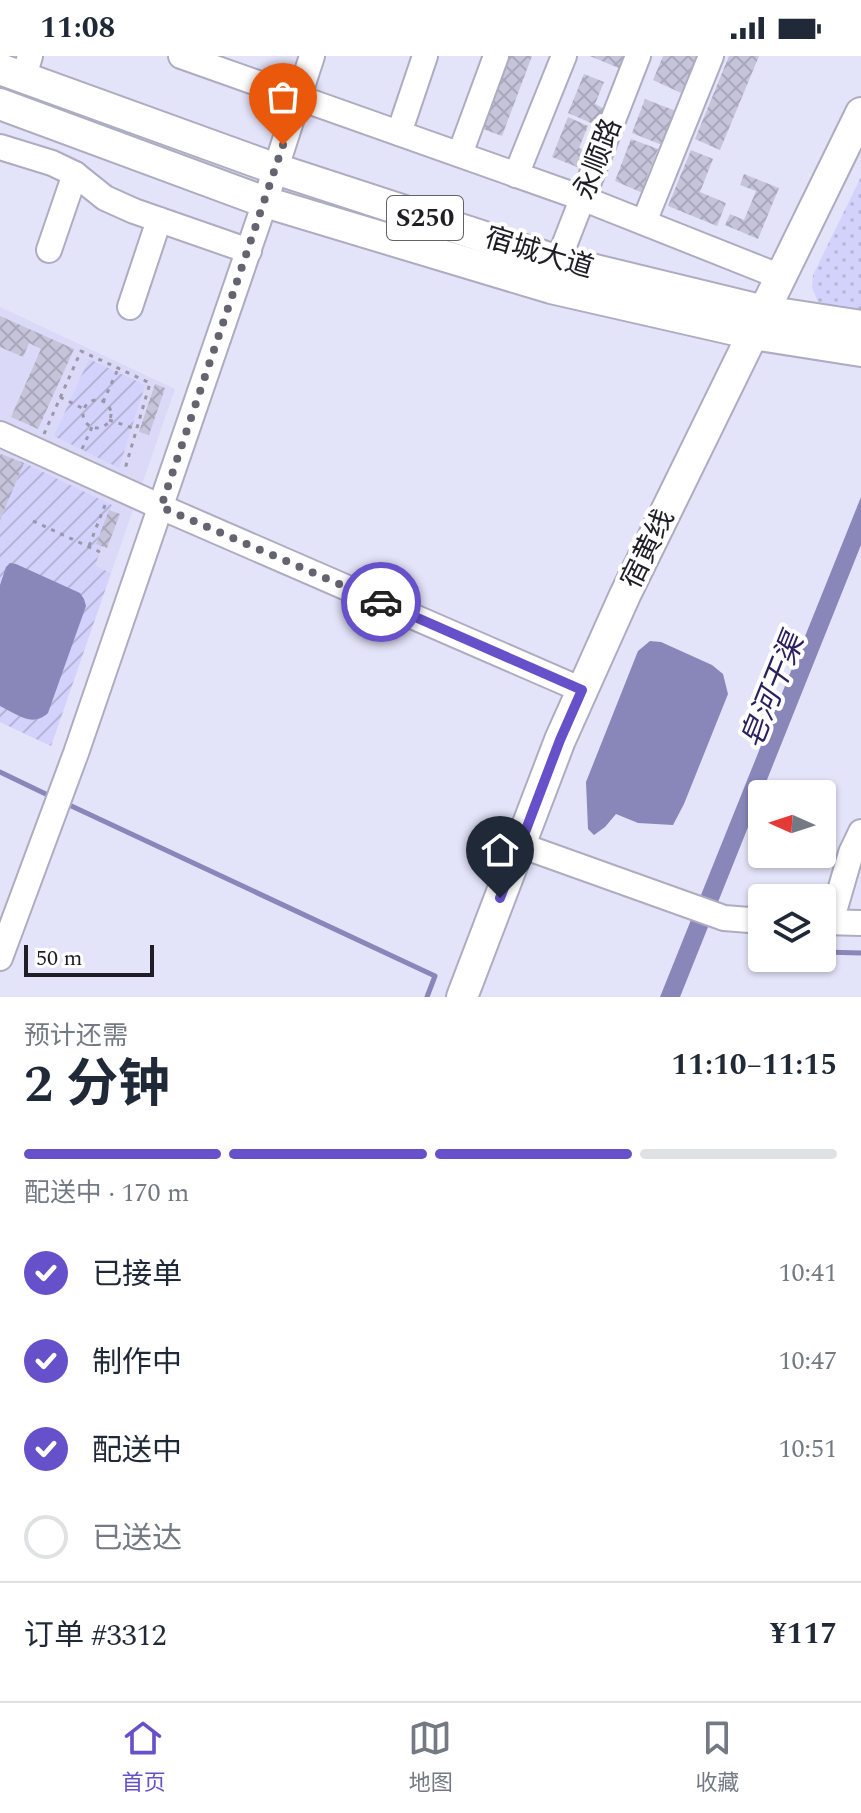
<!DOCTYPE html>
<html lang="zh">
<head>
<meta charset="utf-8">
<style>
  :root { --surface:#fff; --page:#f2f2f3; --text:#1f2937; --muted:#747a83; --line:#e0e1e3; --accent:#6751ca }
  body { margin:0; font-family:Spectral,"Noto Sans SC",serif; background:var(--page); color:var(--text); height:100vh; display:flex; flex-direction:column; font-size:30px; white-space:nowrap }
  * { box-sizing:border-box; margin:0 }
  p { font-size:26px; color:var(--muted) }
  .icon { flex:none; width:44px; height:44px; fill:none; stroke:currentColor; stroke-width:2; stroke-linecap:round; stroke-linejoin:round }
  .map { position:relative; height:941px; overflow:hidden }
  .details { display:flex; flex-direction:column; background:var(--surface); flex:1 }
  .details>* { flex:none }
  .needle { width:52px; rotate:273deg }
  .buttons { position:absolute; left:748px; top:724px; display:grid; gap:16px }
  .buttons a { display:grid; place-items:center; width:88px; height:88px; border-radius:8px; background:var(--surface); box-shadow:0 2px 6px #0004; font-size:40px }
  .scale { position:absolute; left:24px; bottom:20px; width:130px; box-sizing:border-box; padding-left:8px; border:4px solid #1f1e26; border-top:0; font-size:22px; line-height:28px; white-space:nowrap; color:#1f1e26; -webkit-text-stroke:6px #fff; paint-order:stroke }
  .pin { position:absolute; display:grid; place-items:center; width:68px; height:68px; color:#fff; margin:-82px -34px; border-radius:50% 50% 50% 0; rotate:-45deg; box-shadow:0 0 8px #0007 }
  .pin .icon { rotate:45deg }
  .courier { position:absolute; display:grid; place-items:center; width:80px; height:80px; margin:-40px; border:6px solid #6751ca; border-radius:50%; background:#fff; color:#222; box-shadow:0 2px 10px #0007 }
  .headline em { font-style:normal; font-weight:700 }
  .headline div { display:flex; flex-direction:column-reverse }
  .headline { display:flex; align-items:center; justify-content:space-between; height:136px; padding:0 24px }
  h1 { font-size:52px; font-weight:700; line-height:60px }
  .bar { display:grid; grid-template-columns:repeat(4,1fr); gap:12px 8px; align-content:center; height:96px; padding:0 24px }
  .bar i { height:10px; border-radius:6px; background:var(--line) }
  .bar .on { background:var(--accent) }
  .bar p { grid-column:span 4 }
  .line { display:flex; align-items:center; gap:20px; padding:0 24px; border-top:2px solid var(--line) }
  .line div { flex:1 }
  ol { padding:0 24px; list-style:none }
  li { display:flex; align-items:center; gap:24px; height:88px }
  li p { margin-inline-start:auto }
  li .icon { padding:8px; border-radius:50%; background:var(--accent); color:#fff; stroke-width:4 }
  li:last-child { color:var(--muted) }
  li i { width:44px; height:44px; border:4px solid var(--line); border-radius:50% }
  .status { display:flex; justify-content:space-between; align-items:center; height:56px; padding:0 40px; background:var(--surface); direction:ltr }
  .status svg { height:22px; fill:currentColor }
  .dock { display:flex; justify-content:space-around; align-items:center; height:112px; border-top:2px solid var(--line); background:var(--surface); font-size:22px; color:var(--muted) }
  .dock a { display:grid; justify-items:center; gap:4px }
  .dock .on { color:var(--accent) }
  .map>svg:first-child { display:block }
</style>
</head>
<body>
<div class="status"><b>11:08</b><svg viewBox="0 0 49 12"><path d="M0 12V9h3v3zM5 12V6h3v6zM10 12V3h3v9zM15 12V0h3v12zM26 1h20v11H26zM47 4h2v5h-2z"/></svg></div>
<div class="map">
<svg width="861" height="941" viewBox="0 0 861 941">
  <defs>
    <pattern id="grass-dots" width="8" height="8" patternUnits="userSpaceOnUse" patternTransform="scale(2)"><rect width="8" height="8" fill="#d3d2fc"/><path d="M2 2h.1M6 6h.1" fill="none" stroke="#b5b4d8" stroke-width="1.8" stroke-linecap="round"/></pattern>
    <pattern id="garden-furrows" width="10" height="10" patternUnits="userSpaceOnUse" patternTransform="scale(2)"><rect width="10" height="10" fill="#d3d2fc"/><path d="M-1 1l2-2M0 10L10 0M9 11l2-2" fill="none" stroke="#b5b4d8"/></pattern>
    <pattern id="building-cross-hatch" width="8" height="8" patternUnits="userSpaceOnUse" patternTransform="scale(2)"><rect width="8" height="8" fill="#c5c4da"/><path d="M0 0l8 8M0 8l8-8" fill="none" stroke="#a9a8bb"/></pattern>
  </defs>
  <rect width="100%" height="100%" fill="#e3e3f9"/>
  <polygon fill="#dad9f7" points="0,251 175,333 51,690 0,666"/>
  <polygon fill="url(#grass-dots)" points="861,121 861,256 833,252 818,246 812,231 813,219"/>
  <g fill="url(#garden-furrows)">
    <polygon points="89,303 145,329 119,412 54,380"/>
    <polygon points="24,407 112,449 96,487 102,490 95,510 111,517 51,690 0,666 0,464"/>
  </g>
  <g fill="#8986ba">
    <polygon points="861,441 861,489 680,941 660,941"/>
    <path d="M10,507l6,1 64,29 4,6 2,7 -38,107c-16,15 -31,1 -48,-7v-121l6,-18z"/>
    <polygon points="650,585 661,586 712,609 723,618 728,638 684,748 673,769 638,767 616,758 605,771 594,779 588,773 586,726 638,595"/>
  </g>
  <g fill="none" stroke-linecap="round" stroke-linejoin="round">
    <g stroke="#8986ba" stroke-width="5">
      <polyline points="0,716 52,741"/>
      <polyline points="65,747 435,920 427,941"/>
      <polyline points="822,896 861,897"/>
    </g>
  </g>
  <g fill="url(#building-cross-hatch)">
    <polygon points="504,0 532,0 502,80 478,71"/>
    <polygon points="590,0 626,0 621,13"/>
    <polygon points="663,0 697,0 681,37 653,24"/>
    <polygon points="729,0 759,0 720,94 695,83"/>
    <polygon points="584,18 604,26 595,48 605,53 598,70 568,57"/>
    <polygon points="645,43 676,55 662,89 632,77"/>
    <polygon points="568,61 588,70 579,92 589,96 582,113 552,101"/>
    <polygon points="631,83 658,93 646,123 650,125 645,138 615,125"/>
    <polygon points="691,94 713,103 700,136 726,147 717,170 668,150"/>
    <polygon points="744,118 779,132 758,183 725,169 730,158 744,164 756,135 740,129"/>
    <polygon points="0,260 74,293 38,373 11,361 41,293 29,287 23,301 0,291"/>
    <polygon points="155,328 165,332 149,379 139,376"/>
    <polygon points="1,398 24,407 0,464 0,400"/>
    <polygon points="109,454 120,458 107,492 96,488"/>
  </g>
  <g fill="none" stroke-linecap="round" stroke-linejoin="round">
    <g stroke="#adacc1" stroke-width="28">
      <g id="minor">
        <polyline points="181,0 582,142 781,221"/>
        <polyline points="24,21 30,0"/>
        <polyline points="399,77 425,0"/>
        <polyline points="0,91 52,107 75,118 105,142 134,155 249,195"/>
        <polyline points="460,98 496,0"/>
        <polyline points="516,119 564,0"/>
        <polyline points="644,166 711,0"/>
        <polyline points="49,194 75,118"/>
        <polyline points="558,205 638,0"/>
        <polyline points="130,251 159,164"/>
        <polyline points="0,378 161,451 582,634"/>
        <polyline points="520,789 724,862 762,865"/>
        <polyline points="822,866 861,867"/>
        <polyline points="831,866 851,797 861,776"/>
        <polyline points="0,902 76,697 265,146 312,0"/>
      </g>
    </g>
    <g stroke="#adacc1" stroke-width="34">
      <g id="major">
        <polyline points="0,13 276,113 558,205 764,255 861,270"/>
        <polyline points="0,48 265,146 551,232 753,278 861,295"/>
        <polyline points="462,941 560,684 625,539 861,57"/>
      </g>
    </g>
    <g stroke="#9998a9" stroke-width="3" stroke-dasharray="4 6" stroke-linecap="butt">
      <polyline points="60,341 84,353"/>
      <circle cx="97" cy="358" r="14"/>
      <polyline points="103,346 118,313"/>
      <polyline points="109,364 136,373"/>
      <polyline points="44,378 81,295 150,327 125,413"/>
      <polyline points="82,393 92,371"/>
      <polyline points="33,465 100,496"/>
      <polyline points="89,490 105,449"/>
    </g>
    <use href="#minor" stroke="#fff" stroke-width="24"/>
    <use href="#major" stroke="#fff" stroke-width="30"/>
  </g>
  <g fill="none" stroke-linecap="round" stroke-linejoin="round">
    <polyline stroke="#646370" stroke-width="8" stroke-dasharray="0 14.4" points="283,89 161,451 381,546"/>
    <polyline stroke="#6751ca" stroke-width="10" points="381,546 582,634 560,684 500,842"/>
  </g>
  <g text-anchor="middle" dominant-baseline="central" stroke-width="8" stroke-linejoin="round" paint-order="stroke">
    <rect fill="#fff" stroke="#626267" stroke-width="2" x="387" y="140" width="76" height="44" rx="6"/>
    <g font-size="26" font-weight="bold" fill="#1f1e26">
      <text x="425" y="162">S250</text>
    </g>
    <g font-size="28" fill="#1f1e26" stroke="#fff">
      <text transform="translate(598 103) rotate(-69)">永顺路</text>
      <text transform="translate(539 197) rotate(17)">宿城大道</text>
      <text transform="translate(648 493) rotate(-64)">宿黄线</text>
    </g>
    <g font-size="30" font-style="italic" fill="#2b1f5e" stroke="#fff">
      <text transform="translate(773 635) rotate(-68)">皂河干渠</text>
    </g>
  </g>
</svg>
<div class="buttons">
<a><svg class="needle" viewBox="-14 -14 28 28"><path d="M0-13l5 13h-10z" fill="#e53935"/><path d="M0 13l5-13h-10z" fill="#747a83"/></svg></a>
<a><svg class="icon" aria-label="layers" viewBox="0 0 24 24"><path d="M12 4l9 5-9 5-9-5zM3 14l9 5 9-5"/></svg></a>
</div>
<div class="scale">50 m</div>
<div class="pin" style="left:283px;top:89px;background:#ea580c"><svg class="icon" aria-label="bag" viewBox="0 0 24 24"><path d="M5 8h14l-1 12H6zM9 8a3 3 0 0 1 6 0"/></svg></div>
<div class="pin" style="left:500px;top:842px;background:#1f2937"><svg class="icon" aria-label="home" viewBox="0 0 24 24"><path d="M3 11l9-7 9 7M6 9v11h12V9"/></svg></div>
<div class="courier" style="left:381px;top:546px"><svg class="icon" aria-label="car" viewBox="0 0 24 24"><path d="M5 17H2v-5l4-1 3-4h7l3 4 3 1v5h-3M9 17h6M6 11h13"/><circle cx="7" cy="17" r="2"/><circle cx="17" cy="17" r="2"/></svg></div>
</div>
<section class="details">
<div class="headline"><div><h1>2 分钟</h1><p>预计还需</p></div><em>11:10–11:15</em></div>
<div class="bar"><i class="on"></i><i class="on"></i><i class="on"></i><i></i><p>配送中 · 170 m</p></div>
<ol>
<li><svg class="icon" aria-label="check" viewBox="0 0 24 24"><path d="M5 12l5 5 9-10"/></svg>已接单<p>10:41</p></li>
<li><svg class="icon" aria-label="check" viewBox="0 0 24 24"><path d="M5 12l5 5 9-10"/></svg>制作中<p>10:47</p></li>
<li><svg class="icon" aria-label="check" viewBox="0 0 24 24"><path d="M5 12l5 5 9-10"/></svg>配送中<p>10:51</p></li>
<li><i></i>已送达</li>
</ol>
<div class="line" style="height:104px"><div>订单 #3312</div><b>¥117</b></div>
</section>
<nav class="dock">
<a class="on"><svg class="icon" aria-label="home" viewBox="0 0 24 24"><path d="M3 11l9-7 9 7M6 9v11h12V9"/></svg>首页</a>
<a><svg class="icon" aria-label="map" viewBox="0 0 24 24"><path d="M3 6l6-2 6 2 6-2v14l-6 2-6-2-6 2zM9 4v14M15 6v14"/></svg>地图</a>
<a><svg class="icon" aria-label="saved" viewBox="0 0 24 24"><path d="M7 4h10v16l-5-4-5 4z"/></svg>收藏</a>
</nav>
</body>
</html>
